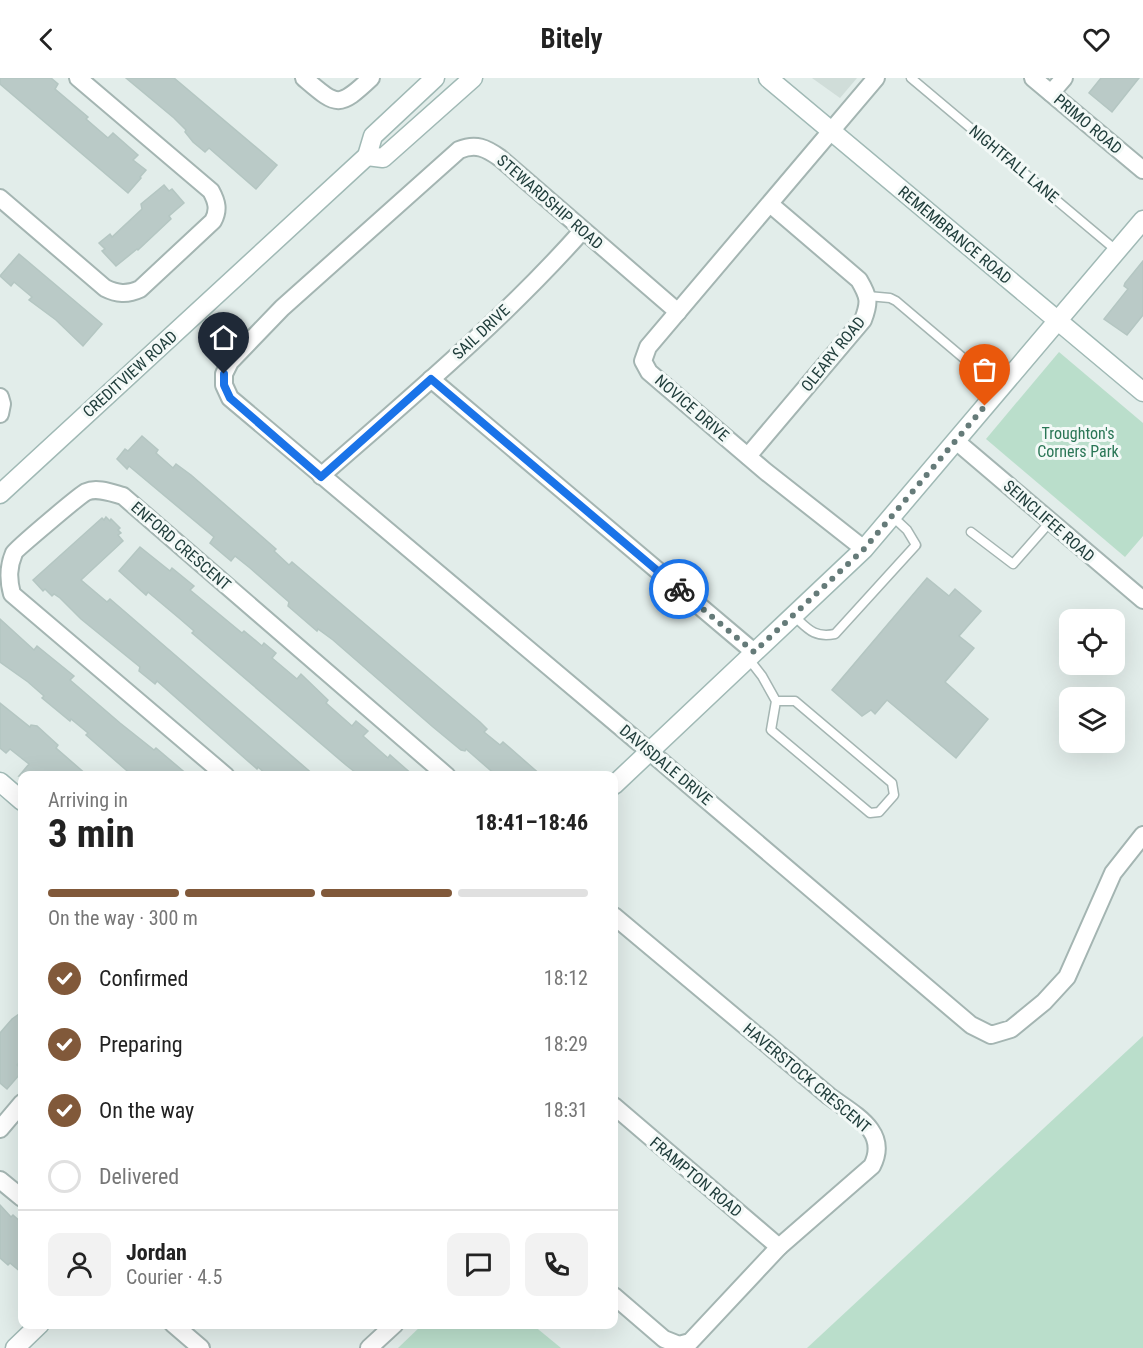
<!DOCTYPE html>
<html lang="en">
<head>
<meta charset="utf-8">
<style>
  :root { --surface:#fff; --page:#f2f2f2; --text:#222; --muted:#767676; --line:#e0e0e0; --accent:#81593a }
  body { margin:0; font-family:"Roboto Condensed",sans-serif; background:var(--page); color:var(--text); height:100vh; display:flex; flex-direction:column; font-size:22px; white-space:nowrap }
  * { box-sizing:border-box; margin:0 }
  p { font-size:20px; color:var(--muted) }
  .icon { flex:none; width:33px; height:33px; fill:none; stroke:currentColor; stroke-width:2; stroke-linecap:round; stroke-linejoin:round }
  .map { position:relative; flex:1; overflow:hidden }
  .details { position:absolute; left:18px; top:693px; width:600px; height:558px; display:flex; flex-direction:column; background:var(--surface); border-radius:12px; box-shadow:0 6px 24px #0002 }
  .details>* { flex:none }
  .controls { position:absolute; left:1059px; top:531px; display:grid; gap:12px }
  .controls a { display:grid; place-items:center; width:66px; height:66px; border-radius:12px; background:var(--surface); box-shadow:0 6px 24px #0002; font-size:30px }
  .pin { position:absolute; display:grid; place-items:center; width:51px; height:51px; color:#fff; margin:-62px -26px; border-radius:50% 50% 50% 0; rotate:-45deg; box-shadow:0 0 6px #0007 }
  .pin .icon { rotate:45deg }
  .courier { position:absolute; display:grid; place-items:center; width:60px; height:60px; margin:-30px; border:4px solid #1a73e8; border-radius:50%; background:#fff; color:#222; box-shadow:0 2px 8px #0007 }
  .overview em { font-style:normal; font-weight:700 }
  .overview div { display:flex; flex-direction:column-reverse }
  .overview { display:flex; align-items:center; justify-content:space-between; height:102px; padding:0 30px }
  h1 { font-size:39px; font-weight:700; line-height:45px }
  .bar { display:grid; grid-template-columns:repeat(4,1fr); gap:9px 6px; align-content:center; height:72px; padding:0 30px }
  .bar i { height:8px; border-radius:4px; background:var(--line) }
  .bar .on { background:var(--accent) }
  .bar p { grid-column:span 4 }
  .line { display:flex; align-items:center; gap:15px; padding:0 30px; border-top:2px solid var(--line) }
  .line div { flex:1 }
  .round { display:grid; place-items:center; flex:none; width:63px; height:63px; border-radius:12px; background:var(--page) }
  ol { padding:0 30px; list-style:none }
  li { display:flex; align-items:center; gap:18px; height:66px }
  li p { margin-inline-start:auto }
  li .icon { padding:6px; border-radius:50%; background:var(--accent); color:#fff; stroke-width:4 }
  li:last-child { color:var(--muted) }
  li i { width:33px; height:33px; border:3px solid var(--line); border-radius:50% }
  header { display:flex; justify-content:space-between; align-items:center; height:78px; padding:0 30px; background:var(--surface); font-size:27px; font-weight:700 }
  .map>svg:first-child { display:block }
</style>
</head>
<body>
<header><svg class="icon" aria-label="back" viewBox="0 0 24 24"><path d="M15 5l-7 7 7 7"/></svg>Bitely<svg class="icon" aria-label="heart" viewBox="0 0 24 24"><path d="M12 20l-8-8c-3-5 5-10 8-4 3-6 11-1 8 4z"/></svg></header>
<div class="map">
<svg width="1143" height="1270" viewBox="0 0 1143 1270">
  <rect width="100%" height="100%" fill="#e2edea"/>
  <polygon fill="#d0ddd9" points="812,0 857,0 840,20"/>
  <g fill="#badecb">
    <polygon points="1059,274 1143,345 1143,458 1125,479 986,361"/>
    <polygon points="1143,958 1143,1270 807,1270"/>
    <polygon points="423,1246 533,1247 561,1270 398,1270"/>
  </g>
  <g fill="#bacac7" stroke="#b4c6c2" stroke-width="1.5">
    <polygon points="0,0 51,0 58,6 55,11 88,39 86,41 108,60 113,55 138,77 133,82 146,92 140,99 141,100 128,115 0,6"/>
    <polygon points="126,0 174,0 277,87 256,111 209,70 205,74 193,64 185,54 186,52 174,40"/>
    <polygon points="1101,0 1139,0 1112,34 1089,15"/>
    <polygon points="164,107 169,113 172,111 184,125 169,138 171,141 138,172 137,171 116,188 102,173 105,171 99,165 110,156 112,159 142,131 141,126"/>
    <polygon points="19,176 102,246 83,268 56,242 29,222 32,219 14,204 11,208 0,198"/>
    <polygon points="1143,183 1143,237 1127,257 1104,241 1128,211 1124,208 1125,205"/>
    <polygon points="142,358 158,372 156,375 173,390 176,386 191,397 276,471 274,473 289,487 292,484 480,644 487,651 484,654 500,667 503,664 542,698 497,698 466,671 465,673 461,672 433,649 333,562 318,551 317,553 288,528 289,524 250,490 235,478 231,483 210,465 214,459 129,388 127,391 117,381 125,371 128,373"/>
    <polygon points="106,439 110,443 111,441 120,450 118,452 121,455 118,457 123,463 81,502 107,524 110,521 124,533 315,698 268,698 258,689 257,691 157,603 155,606 139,593 140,589 81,541 60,520 54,516 52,518 45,511 43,513 33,502 102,440 104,442"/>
    <polygon points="140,469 170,493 172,490 194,508 190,512 242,555 244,553 262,568 264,565 276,575 272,580 297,601 301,596 328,622 326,625 352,648 356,643 368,653 363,658 388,680 390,677 414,698 360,698 346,687 192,555 194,553 179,540 148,514 146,517 119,493"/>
    <polygon points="927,500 949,518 955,511 981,533 959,558 974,570 945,604 988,641 956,680 887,622 875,636 871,632 862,638 832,612"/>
    <polygon points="0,541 34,572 37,568 74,598 70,602 120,645 154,672 156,670 189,698 133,698 86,657 88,655 71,641 70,643 42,620 44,618 28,604 0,584"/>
    <polygon points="0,625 30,649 31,647 37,648 58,667 56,670 88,698 19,698 29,686 10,671 6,675 0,670"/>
    <polygon points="22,934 22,981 17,987 20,990 20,996 7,1011 0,1005 0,955 12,941"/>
    <polygon points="0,1127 11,1139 13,1137 22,1145 22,1195 10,1185 8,1187 0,1180"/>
  </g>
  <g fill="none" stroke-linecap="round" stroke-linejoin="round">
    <g stroke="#a4b5b2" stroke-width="11">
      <g id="lane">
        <polyline points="911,0 1117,173"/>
        <polyline points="868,218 890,220 896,223 1000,311"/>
        <polyline points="971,454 1013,486 1050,444"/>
        <path d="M794,538c14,13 20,22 41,18l81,-89 -9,-15 -15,-14"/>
        <polyline points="748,580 762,598 776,623 771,652 870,735 879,734 894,717 892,705 795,623 776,623"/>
      </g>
    </g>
    <g stroke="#a4b5b2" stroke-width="20">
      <g id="street">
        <path d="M304,0c33,28 34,31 67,0"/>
        <polyline points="1033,0 1143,92"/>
        <polyline points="1051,15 1064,0"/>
        <path d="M0,120l105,90c12,6 22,7 35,1l73,-68c6,-11 4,-19 -2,-30l-133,-113"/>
        <path d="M678,234l-178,-154c-14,-10 -24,-15 -41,-8l-177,158 -52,54 -6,12v11l6,13 419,353 322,274 20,10 20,-6 33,-27 23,-25 46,-104 30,-38"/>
        <polyline points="431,301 754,574"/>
        <polyline points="0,319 2,326 0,336"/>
        <polyline points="956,363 1143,522"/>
        <path d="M748,378l115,-136c7,-18 6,-23 -4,-40l-89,-76"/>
        <path d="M321,398c89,-78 183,-157 261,-245"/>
        <polyline points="864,471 765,393 649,294 643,283 648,269 876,0"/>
        <path d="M226,698l-214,-182c-4,-15 -4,-27 2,-41 2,-4 66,-58 72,-61 11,-5 26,1 37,4l324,280"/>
        <path d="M614,838l215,180c24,18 61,35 43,70l-93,81 -89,95 -11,3 -15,-6 -50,-43"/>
        <polyline points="614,1028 779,1169"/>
        <polyline points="0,1051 22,1025"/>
        <polyline points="0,1102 22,1120"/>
        <polyline points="173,1246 201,1270"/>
        <polyline points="369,1270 395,1246"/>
      </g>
    </g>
    <g stroke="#a0b9b5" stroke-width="21">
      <g id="secondary">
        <polyline points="768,0 1143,314"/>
        <polyline points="367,78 383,80 473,0"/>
        <polyline points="0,416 367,78 373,58 435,0"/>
        <polyline points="0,704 22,723"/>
        <polyline points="614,707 864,471 1143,142"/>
        <polyline points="15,1270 40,1246"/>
      </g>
    </g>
    <use href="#lane" stroke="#fff" stroke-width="8"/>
    <use href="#street" stroke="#fff" stroke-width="16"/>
    <use href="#secondary" stroke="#fff" stroke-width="18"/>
  </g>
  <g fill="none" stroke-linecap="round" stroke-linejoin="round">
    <polyline stroke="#657b79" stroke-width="6" stroke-dasharray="0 10.8" points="679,511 754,574 864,471 985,328"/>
    <polyline stroke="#1a73e8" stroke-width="8" points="224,296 224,307 230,320 321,399 431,301 679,511"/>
  </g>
  <g text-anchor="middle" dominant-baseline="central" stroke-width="6" stroke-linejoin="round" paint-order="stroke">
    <g font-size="16" fill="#213e3c" stroke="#f3f9f7">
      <text transform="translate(1088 46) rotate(40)">PRIMO ROAD</text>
      <text transform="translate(1014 86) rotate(40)">NIGHTFALL LANE</text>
      <text transform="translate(550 124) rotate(41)">STEWARDSHIP ROAD</text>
      <text transform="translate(955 157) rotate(40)">REMEMBRANCE ROAD</text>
      <text transform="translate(481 254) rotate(-43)">SAIL DRIVE</text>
      <text transform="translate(833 276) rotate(-51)">OLEARY ROAD</text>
      <text transform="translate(130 296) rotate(-42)">CREDITVIEW ROAD</text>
      <text transform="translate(692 330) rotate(41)">NOVICE DRIVE</text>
      <text transform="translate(1049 443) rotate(41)">SEINCLIFEE ROAD</text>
      <text transform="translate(181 468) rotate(41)">ENFORD CRESCENT</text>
      <text transform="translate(666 687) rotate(40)">DAVISDALE DRIVE</text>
      <text transform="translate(807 1000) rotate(40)">HAVERSTOCK CRESCENT</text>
      <text transform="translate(696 1099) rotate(40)">FRAMPTON ROAD</text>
    </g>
    <g font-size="16" fill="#2a7656" stroke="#f3f9f7">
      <text x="1078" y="355">Troughton's<tspan x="1078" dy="18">Corners Park</tspan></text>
    </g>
  </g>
</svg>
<div class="controls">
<a><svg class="icon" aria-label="locate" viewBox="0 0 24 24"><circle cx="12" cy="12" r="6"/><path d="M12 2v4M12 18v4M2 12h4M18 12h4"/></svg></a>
<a><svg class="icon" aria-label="layers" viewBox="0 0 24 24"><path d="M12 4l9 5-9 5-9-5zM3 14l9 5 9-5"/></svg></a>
</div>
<div class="pin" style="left:985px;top:328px;background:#ea580c"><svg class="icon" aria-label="bag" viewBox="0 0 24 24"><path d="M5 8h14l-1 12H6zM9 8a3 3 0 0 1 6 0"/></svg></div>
<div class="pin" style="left:224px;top:296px;background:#1f2937"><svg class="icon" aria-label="home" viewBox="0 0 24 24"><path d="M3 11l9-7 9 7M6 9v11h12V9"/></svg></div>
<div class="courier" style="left:679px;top:511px"><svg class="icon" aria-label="bike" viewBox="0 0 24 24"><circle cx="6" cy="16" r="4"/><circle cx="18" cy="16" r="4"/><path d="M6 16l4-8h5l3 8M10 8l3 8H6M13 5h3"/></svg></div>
<section class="details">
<div class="overview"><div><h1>3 min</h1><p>Arriving in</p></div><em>18:41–18:46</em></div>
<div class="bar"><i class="on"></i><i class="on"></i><i class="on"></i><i></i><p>On the way · 300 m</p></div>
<ol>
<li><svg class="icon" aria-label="check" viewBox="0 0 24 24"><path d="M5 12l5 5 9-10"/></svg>Confirmed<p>18:12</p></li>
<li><svg class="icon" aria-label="check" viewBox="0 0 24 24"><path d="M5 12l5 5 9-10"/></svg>Preparing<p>18:29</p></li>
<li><svg class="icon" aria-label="check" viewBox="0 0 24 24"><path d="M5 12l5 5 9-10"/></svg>On the way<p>18:31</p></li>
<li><i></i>Delivered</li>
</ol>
<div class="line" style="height:108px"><a class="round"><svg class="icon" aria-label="person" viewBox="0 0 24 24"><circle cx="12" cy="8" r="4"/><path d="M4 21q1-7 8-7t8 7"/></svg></a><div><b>Jordan</b><p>Courier · 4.5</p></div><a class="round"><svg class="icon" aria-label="chat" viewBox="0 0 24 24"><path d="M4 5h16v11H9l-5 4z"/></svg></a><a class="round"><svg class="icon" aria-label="phone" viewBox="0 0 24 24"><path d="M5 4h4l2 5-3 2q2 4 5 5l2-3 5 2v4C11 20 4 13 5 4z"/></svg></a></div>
</section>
</div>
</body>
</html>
